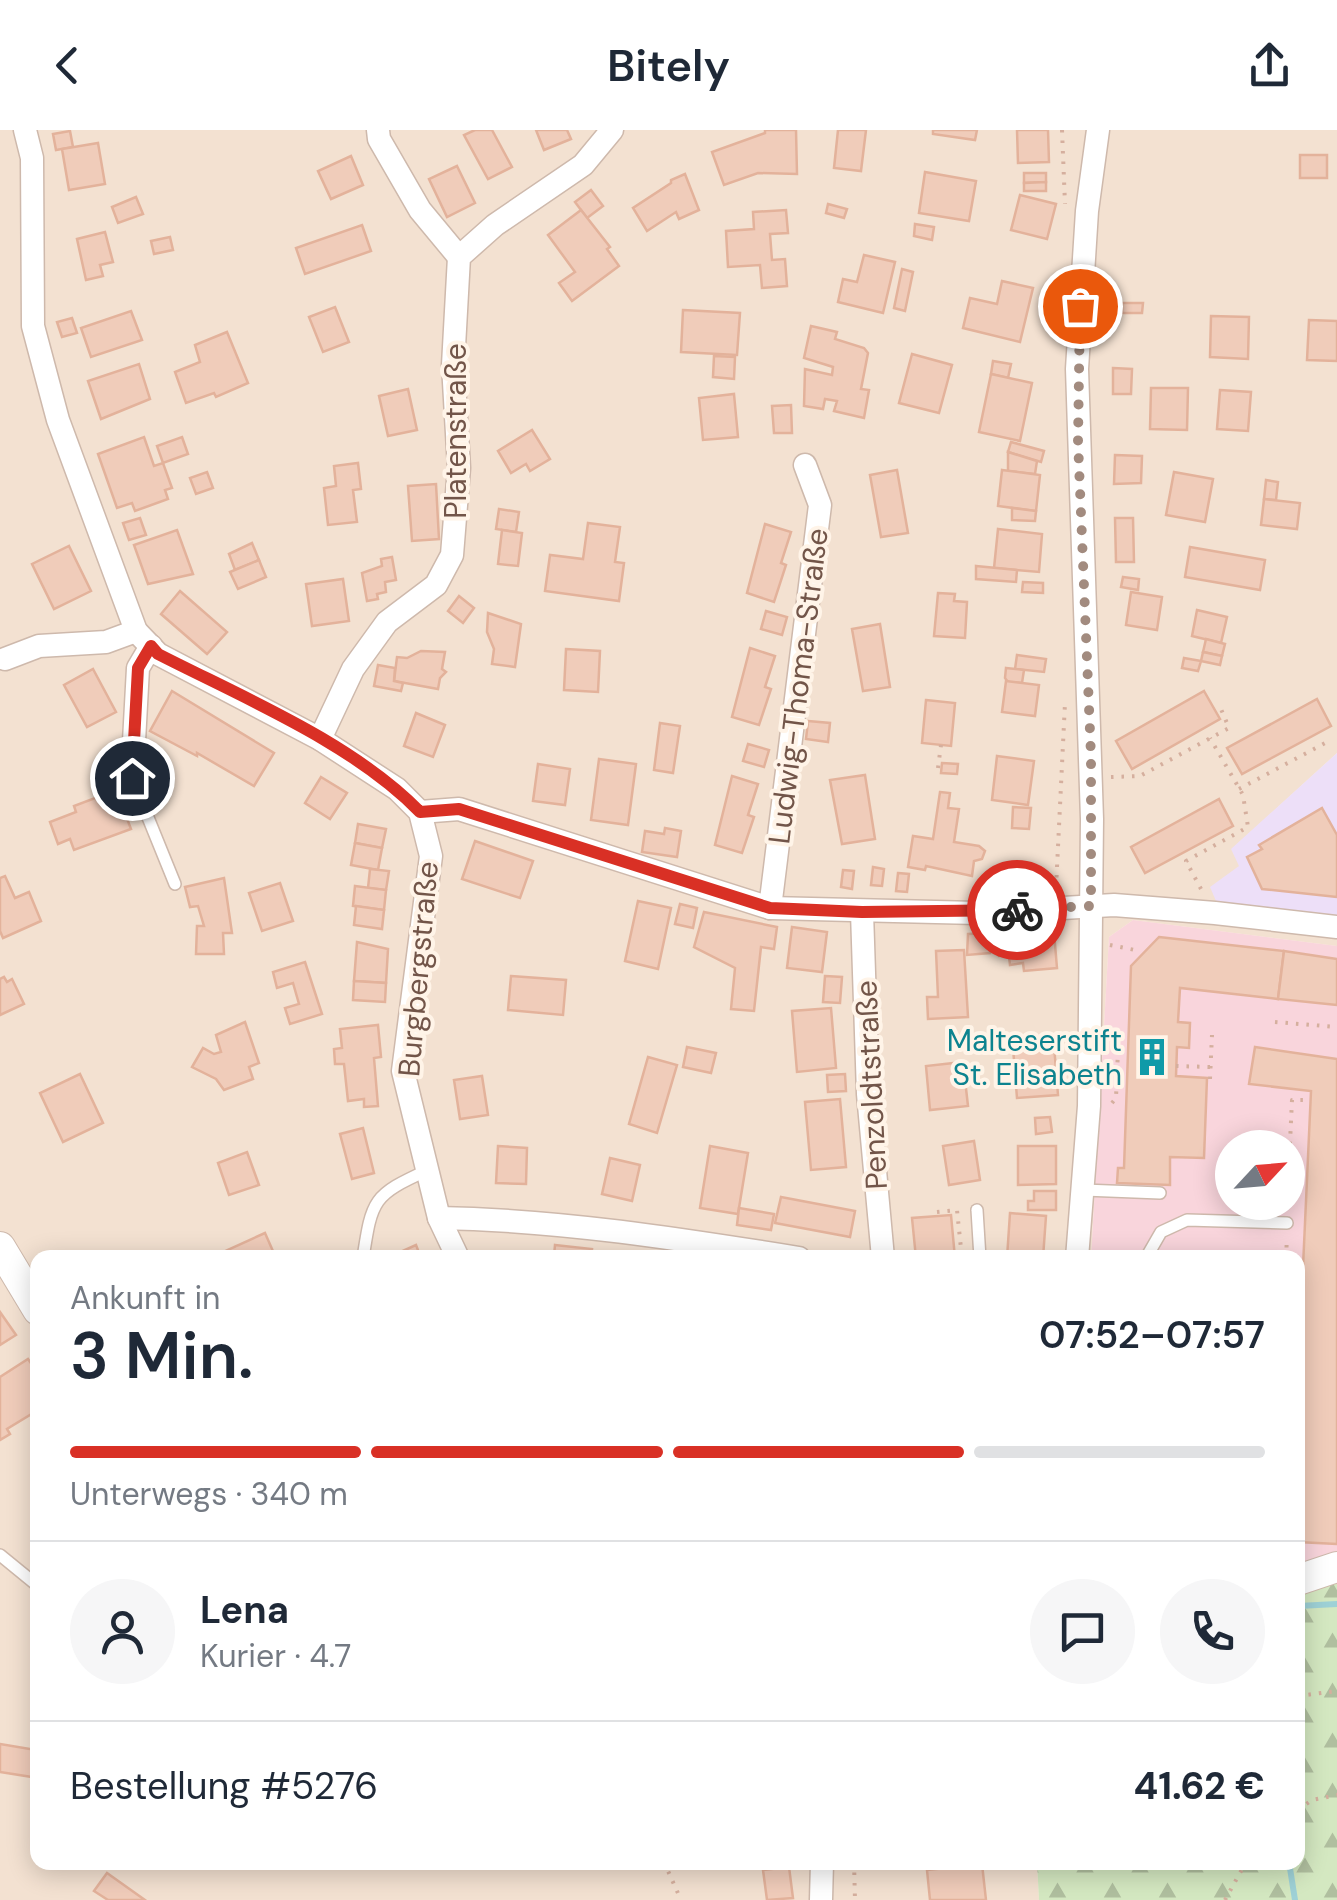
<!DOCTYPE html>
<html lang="de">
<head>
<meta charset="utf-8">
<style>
  :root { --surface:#fff; --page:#f6f6f7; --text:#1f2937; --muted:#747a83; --line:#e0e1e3; --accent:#d93025 }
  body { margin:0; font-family:"DM Sans",sans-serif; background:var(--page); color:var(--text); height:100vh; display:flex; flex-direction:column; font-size:38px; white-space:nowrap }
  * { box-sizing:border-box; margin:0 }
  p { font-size:32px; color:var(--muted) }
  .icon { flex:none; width:55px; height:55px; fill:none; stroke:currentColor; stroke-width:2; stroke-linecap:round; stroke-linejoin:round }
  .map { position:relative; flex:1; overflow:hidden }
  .panel { position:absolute; left:30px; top:1120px; width:1275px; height:620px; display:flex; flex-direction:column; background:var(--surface); border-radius:20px; box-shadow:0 5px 25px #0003 }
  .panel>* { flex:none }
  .needle { width:65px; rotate:64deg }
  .controls { position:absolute; left:1215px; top:1000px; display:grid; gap:20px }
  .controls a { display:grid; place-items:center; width:90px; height:90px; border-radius:50%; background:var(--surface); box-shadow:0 5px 25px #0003; font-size:50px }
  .pin { position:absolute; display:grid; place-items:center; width:85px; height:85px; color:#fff; margin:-42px; border:5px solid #fff; border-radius:50%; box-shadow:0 2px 10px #0007 }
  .courier { position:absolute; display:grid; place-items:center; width:100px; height:100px; margin:-50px; border:8px solid #d93025; border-radius:50%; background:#fff; color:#222; box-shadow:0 2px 12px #0007 }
  .overview em { font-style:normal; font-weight:600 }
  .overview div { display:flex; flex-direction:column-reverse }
  .overview { display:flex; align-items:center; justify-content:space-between; height:170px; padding:0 40px }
  h1 { font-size:65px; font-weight:600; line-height:75px }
  .bar { display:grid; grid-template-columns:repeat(4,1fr); gap:15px 10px; align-content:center; height:120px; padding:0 40px }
  .bar i { height:12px; border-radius:8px; background:var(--line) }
  .bar .current { background:var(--accent) }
  .bar p { grid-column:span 4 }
  .line { display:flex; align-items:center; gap:25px; padding:0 40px; border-top:2px solid var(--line) }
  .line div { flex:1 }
  .round { display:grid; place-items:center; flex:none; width:105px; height:105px; border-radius:52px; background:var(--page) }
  header { display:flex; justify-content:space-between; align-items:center; height:130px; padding:0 40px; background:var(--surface); font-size:45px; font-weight:600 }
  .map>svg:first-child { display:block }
</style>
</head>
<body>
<header><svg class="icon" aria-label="back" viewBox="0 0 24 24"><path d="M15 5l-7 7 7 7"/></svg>Bitely<svg class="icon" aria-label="share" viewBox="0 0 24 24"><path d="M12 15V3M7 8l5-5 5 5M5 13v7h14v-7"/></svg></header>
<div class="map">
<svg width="1337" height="1770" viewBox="0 0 1337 1770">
  <defs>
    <pattern id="forest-firs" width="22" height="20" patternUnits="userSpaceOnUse" patternTransform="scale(2.5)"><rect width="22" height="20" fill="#d4e8c1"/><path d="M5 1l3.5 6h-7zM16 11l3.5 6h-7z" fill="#b0bf9f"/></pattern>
  </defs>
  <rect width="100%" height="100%" fill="#fcf0e2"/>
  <polygon fill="#f3e1d1" points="0,0 1337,0 1337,623 1232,719 1337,789 1337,816 1133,790 1109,807 1091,1127 38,1128 38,1732 1037,1732 1039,1770 0,1770"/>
  <polygon fill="#eddff8" points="1337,623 1337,789 1219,778 1210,757 1239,736 1231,719"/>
  <path fill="#f9d5dc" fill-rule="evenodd" d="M1133,790l204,26v612l-39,12v-312h-207l18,-321zM1232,1018h56v54h-56z"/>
  <polygon fill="url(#forest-firs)" points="1337,1428 1337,1770 1039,1770 1037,1733 1298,1732 1298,1440"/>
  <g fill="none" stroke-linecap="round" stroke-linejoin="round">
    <g stroke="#9ed1d6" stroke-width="6">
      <polyline points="1298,1476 1337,1474"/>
      <polyline points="1289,1732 1295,1770"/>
    </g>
  </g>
  <g fill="#f0ccba" stroke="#e3b29b" stroke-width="2.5">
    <polygon points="475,0 492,0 512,37 488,49 464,5"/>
    <polygon points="536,0 567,0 571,9 544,20"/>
    <polygon points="765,0 796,0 797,44 758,43 724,55 712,22 765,3"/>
    <polygon points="838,0 866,0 861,41 834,38"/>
    <polygon points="933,0 977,0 975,10 933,4"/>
    <polygon points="1017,0 1048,0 1049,32 1018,33"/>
    <polygon points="70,1 73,17 56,20 53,4"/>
    <polygon points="98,13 105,54 69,60 62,19"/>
    <rect x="1300" y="25" width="27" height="23"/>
    <polygon points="351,26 363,55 331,69 318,41"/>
    <polygon points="457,36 475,73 447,87 429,49"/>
    <polygon points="925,42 976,51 969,91 919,83"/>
    <polygon points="1024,43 1046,43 1046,52 1024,53"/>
    <polygon points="685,44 699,80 679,89 676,82 647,101 633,78 671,53 671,50"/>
    <polygon points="1046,52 1046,61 1024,61 1024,53"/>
    <polygon points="591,60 603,76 587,88 575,72"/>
    <polygon points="1020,65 1056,74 1047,109 1011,100"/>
    <polygon points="136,67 143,84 118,93 112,77"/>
    <polygon points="828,74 847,79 844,88 826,83"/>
    <polygon points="581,80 610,117 607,119 619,136 572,171 559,153 575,142 548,105"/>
    <polygon points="786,80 788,103 770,104 772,130 785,129 787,156 762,158 760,135 728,137 726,101 754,99 753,82"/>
    <polygon points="915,94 934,97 932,110 914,106"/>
    <polygon points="362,95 371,121 305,144 296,118"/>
    <polygon points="105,102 113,132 100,135 103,146 86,150 77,109"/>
    <polygon points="170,107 173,120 154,124 151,111"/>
    <polygon points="864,125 895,132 883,183 838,172 843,149 857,152"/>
    <polygon points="902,139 913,142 905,181 894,178"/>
    <polygon points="1002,151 1033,158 1020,212 963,198 970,168 997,174"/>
    <polygon points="1122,173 1143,173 1142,183 1122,183"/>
    <polygon points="335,177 349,212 323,222 309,187"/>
    <polygon points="683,180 740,183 737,225 681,222"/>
    <polygon points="131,181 142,210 91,227 81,198"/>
    <polygon points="1211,186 1249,187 1248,229 1210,227"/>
    <polygon points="72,188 77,203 62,207 57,192"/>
    <polygon points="1309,190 1337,191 1337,231 1307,230"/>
    <polygon points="811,196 837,202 835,209 864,218 868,223 861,259 869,260 864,288 834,281 837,271 825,269 823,279 804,276 805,239 832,245 833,237 804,228"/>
    <polygon points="227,202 248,253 216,267 214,263 186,273 175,242 200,232 195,215"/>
    <polygon points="912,224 952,235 939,283 899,273"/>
    <polygon points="714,226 735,227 734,249 713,247"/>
    <polygon points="993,231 1011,234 1008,248 991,244"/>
    <polygon points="139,234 150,269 101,289 88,251"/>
    <polygon points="1113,238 1132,239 1131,264 1113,264"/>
    <polygon points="991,244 1032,253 1020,311 979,302"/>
    <polygon points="1151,258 1188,258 1187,300 1150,299"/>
    <polygon points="408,259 417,300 388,306 379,266"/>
    <polygon points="1220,260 1251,262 1248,301 1217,299"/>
    <polygon points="734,264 738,307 703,310 699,268"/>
    <polygon points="791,275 792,303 774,303 772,276"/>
    <polygon points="532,300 550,329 530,341 526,334 511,343 498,321"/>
    <polygon points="144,307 154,336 163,333 172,358 165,360 168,369 135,381 132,373 117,378 98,324"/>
    <polygon points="182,307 188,324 163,333 157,316"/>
    <polygon points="1011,312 1044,321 1041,332 1008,322"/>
    <polygon points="1008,322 1037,331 1035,344 1008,341"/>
    <polygon points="1115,325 1142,326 1141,353 1114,354"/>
    <polygon points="358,333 361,359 353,360 357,392 328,395 324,358 336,356 334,336"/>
    <polygon points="897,340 908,403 881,407 870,345"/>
    <polygon points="1002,340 1040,345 1036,381 998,376"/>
    <polygon points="207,342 213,358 196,364 190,348"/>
    <polygon points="1174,342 1213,349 1205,392 1166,385"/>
    <polygon points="1266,350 1278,352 1276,370 1264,369"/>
    <polygon points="436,354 439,409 412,411 408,356"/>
    <polygon points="1264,369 1300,373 1297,399 1261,395"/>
    <polygon points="1012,378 1036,381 1035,391 1012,390"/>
    <polygon points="499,379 519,382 516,402 496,399"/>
    <polygon points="140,388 146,405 129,410 123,393"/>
    <polygon points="1115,388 1133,388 1134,432 1116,432"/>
    <polygon points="588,393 620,397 615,432 624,433 619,471 545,461 550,425 583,429"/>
    <polygon points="765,394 791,402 781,433 786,435 774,472 747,463"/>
    <polygon points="998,399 1042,404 1039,442 994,438"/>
    <polygon points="177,400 193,444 148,454 134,415"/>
    <polygon points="502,400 522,403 518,436 498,434"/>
    <polygon points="252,413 259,430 235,440 229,424"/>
    <polygon points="69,416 91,461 54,479 32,434"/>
    <polygon points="1190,417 1265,430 1260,460 1185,447"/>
    <polygon points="392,427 396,450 385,452 386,462 377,464 378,469 367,471 362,443 382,436 381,429"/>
    <polygon points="259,430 266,447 238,459 230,442"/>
    <polygon points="976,436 1017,440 1016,452 976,449"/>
    <polygon points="1123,447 1139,449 1138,460 1121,457"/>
    <polygon points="343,449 349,491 312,496 306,454"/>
    <polygon points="1023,452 1043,453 1043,463 1022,462"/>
    <polygon points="180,461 227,502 207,524 161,484"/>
    <polygon points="1131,462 1162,467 1157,500 1126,495"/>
    <polygon points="938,463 955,464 954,471 967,472 965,508 934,506"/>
    <polygon points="459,466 474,478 463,493 448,481"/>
    <polygon points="1197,480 1227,487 1221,513 1192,506"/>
    <polygon points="766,481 787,487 782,505 761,499"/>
    <polygon points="488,483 521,494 515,537 492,534 494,519 487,502"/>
    <polygon points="880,494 890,557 863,561 852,499"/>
    <polygon points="1206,509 1225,514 1222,526 1203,522"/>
    <polygon points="750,518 775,526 765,557 771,559 759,595 732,587"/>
    <polygon points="566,519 600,521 598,562 564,560"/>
    <polygon points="421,521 445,522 442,539 446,542 440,548 438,559 394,551 397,527 407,528"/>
    <polygon points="1203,522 1222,526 1220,535 1201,531"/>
    <polygon points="1017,525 1046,529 1044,542 1015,539"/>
    <polygon points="1184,528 1201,531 1198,541 1182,538"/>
    <polygon points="378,535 395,538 394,551 403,553 401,561 374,556"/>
    <polygon points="1006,538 1024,540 1022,553 1008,552 1005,548"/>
    <polygon points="93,539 116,582 87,597 64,555"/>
    <polygon points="1006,551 1039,555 1035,586 1002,582"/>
    <polygon points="172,561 274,623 254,656 197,623 197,626 150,601"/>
    <polygon points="1204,561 1220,589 1132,639 1116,611"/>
    <polygon points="1317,569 1331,596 1242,644 1227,618"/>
    <polygon points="926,570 955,573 951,616 922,613"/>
    <polygon points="416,583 445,595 433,627 404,616"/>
    <polygon points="808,591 830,593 828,612 806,609"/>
    <polygon points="660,593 680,596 673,643 654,640"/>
    <polygon points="748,614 769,620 764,637 743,631"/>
    <polygon points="997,626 1034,631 1028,675 992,670"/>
    <polygon points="599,629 636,634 628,695 591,690"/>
    <polygon points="942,633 958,634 957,644 941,643"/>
    <polygon points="538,634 570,639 565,675 533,671"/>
    <polygon points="865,645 875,709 842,714 830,650"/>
    <polygon points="732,646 758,654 748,685 754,687 742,723 715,715"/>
    <polygon points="321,647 347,663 330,689 305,673"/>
    <polygon points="116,660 131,699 74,720 70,709 58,714 50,692 76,682 74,676"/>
    <polygon points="940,662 950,663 948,678 959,679 954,712 979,716 985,721 982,729 974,731 972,746 926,736 925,740 908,737 913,706 933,709"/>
    <polygon points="1219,669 1233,696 1145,743 1131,717"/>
    <polygon points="1013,677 1031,678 1029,699 1012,698"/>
    <polygon points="1322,678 1337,705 1337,767 1262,759 1247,727 1262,719 1259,715"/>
    <polygon points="358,694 386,699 382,718 355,713"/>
    <polygon points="665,698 681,701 677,727 642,722 645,701 664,704"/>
    <polygon points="475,711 533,731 520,768 462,749"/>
    <polygon points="355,713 382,718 378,740 351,735"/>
    <polygon points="873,737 884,739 882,756 871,755"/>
    <polygon points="370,739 389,741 386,760 368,758"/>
    <polygon points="843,740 854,741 852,759 841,757"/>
    <polygon points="898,743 909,744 907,762 896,761"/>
    <polygon points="5,746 15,768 29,762 41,791 3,808 0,801 0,748"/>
    <polygon points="224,748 232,803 223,803 224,824 196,824 197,796 204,796 198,776 190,777 185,757"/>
    <polygon points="280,753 293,791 262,801 249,763"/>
    <polygon points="355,756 386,760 384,780 353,776"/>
    <polygon points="638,771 671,778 658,839 625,831"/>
    <polygon points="680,774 697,778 693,798 675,794"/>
    <polygon points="356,776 384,780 382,799 354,795"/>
    <polygon points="704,782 777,797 774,819 761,817 754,881 731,879 735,838 694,817"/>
    <polygon points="792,797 827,802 822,842 787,838"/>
    <polygon points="1028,798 1028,805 1054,802 1057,838 1024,841 1023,833 1010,835 1006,800"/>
    <polygon points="988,803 990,823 967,825 968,804"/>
    <polygon points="997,806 1007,806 1009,825 999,826"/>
    <polygon points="1159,807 1284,821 1278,869 1180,858 1178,892 1190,893 1189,918 1177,917 1176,946 1207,948 1204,1028 1170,1027 1170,1055 1117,1053 1118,1038 1124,1038 1131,836"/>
    <polygon points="357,812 388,819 386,853 354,851"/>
    <polygon points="964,820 968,887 928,889 927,867 938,867 936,821"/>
    <polygon points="1284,821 1337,829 1337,875 1278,869"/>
    <polygon points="305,832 322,884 290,894 285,878 299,874 293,853 277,858 273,842"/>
    <polygon points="511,846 566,850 563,885 508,880"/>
    <polygon points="825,846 842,847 840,873 823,872"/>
    <polygon points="4,847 7,852 12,849 24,874 0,885 0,849"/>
    <polygon points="354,851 386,853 385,872 353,870"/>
    <polygon points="831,878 836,938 797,942 792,881"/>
    <polygon points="245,892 259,933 249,937 253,949 224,960 216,949 192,937 203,918 214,924 221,922 216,905"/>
    <polygon points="378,895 381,927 374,928 378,976 364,977 364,969 348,971 344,934 335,934 334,919 342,918 340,899"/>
    <polygon points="1054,915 1058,965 1017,968 1013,918"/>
    <polygon points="687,917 716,923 711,943 683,937"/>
    <polygon points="1255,917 1337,929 1337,1414 1298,1412 1298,1137 1303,1137 1311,961 1249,954"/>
    <polygon points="648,927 677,935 657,1003 629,994"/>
    <polygon points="963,932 968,976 930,980 926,936"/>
    <polygon points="80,944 103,993 63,1012 40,963"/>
    <polygon points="845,944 846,961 828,962 827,945"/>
    <polygon points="482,946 488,985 460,989 454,950"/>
    <polygon points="840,969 846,1037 811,1040 805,972"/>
    <polygon points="1050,987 1052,1002 1036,1004 1035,988"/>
    <polygon points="363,998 374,1043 352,1049 340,1004"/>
    <polygon points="974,1011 980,1050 949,1055 943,1016"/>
    <polygon points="498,1016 527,1018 526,1054 496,1053"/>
    <polygon points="710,1016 748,1023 738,1084 700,1078"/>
    <polygon points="1018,1016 1056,1016 1056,1054 1018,1055"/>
    <polygon points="247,1022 259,1055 229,1065 218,1033"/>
    <polygon points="610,1028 640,1035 632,1071 602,1064"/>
    <polygon points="1034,1061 1056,1061 1056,1080 1028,1080 1028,1071 1034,1071"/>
    <polygon points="781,1067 855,1081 850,1107 775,1093"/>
    <polygon points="739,1078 774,1084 771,1100 737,1095"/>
    <polygon points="1010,1083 1046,1086 1043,1128 1007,1128"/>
    <polygon points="951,1085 955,1128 916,1128 912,1088"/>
    <polygon points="265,1103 276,1128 226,1128 223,1122"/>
    <polygon points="416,1115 421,1128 389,1128 389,1127"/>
    <polygon points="555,1115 592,1119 591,1128 546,1128 554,1126"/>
    <polygon points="1188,1122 1273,1123 1273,1128 1187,1128"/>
    <polygon points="0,1182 16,1205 0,1215"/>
    <polygon points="28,1229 38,1243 38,1280 7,1299 10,1304 0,1310 0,1247"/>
    <polygon points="0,1614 36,1620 32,1647 0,1642"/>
    <polygon points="982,1734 986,1770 930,1770 927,1740"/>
    <polygon points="789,1737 793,1768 767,1770 763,1740"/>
    <polygon points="107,1743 145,1770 108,1770 94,1761"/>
  </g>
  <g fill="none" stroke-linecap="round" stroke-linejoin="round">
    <g stroke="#ceb9ac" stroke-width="14">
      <g id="service">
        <polyline points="132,648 175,754"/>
        <polyline points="1084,1060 1160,1063"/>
        <polyline points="977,1080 980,1128"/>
        <path d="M363,1128c9,-59 10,-63 65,-88"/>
        <polyline points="1146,1128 1161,1102 1187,1090 1287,1093"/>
        <polyline points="0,1425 38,1456"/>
      </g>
    </g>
    <g stroke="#ceb9ac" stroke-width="25">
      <g id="minor">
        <polyline points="25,0 32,28 33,196 58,290 136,501 158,524 320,609 397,659 420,682 431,726 403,941 439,1088 458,1128"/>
        <polyline points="378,0 379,9 420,80 459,127"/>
        <polyline points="5,529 39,516 106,512 136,501"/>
        <polyline points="320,609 353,539 387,492 436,455 452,425 459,338 453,235 459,127 495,95 583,35 612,0"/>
        <polyline points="132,648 138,538 151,516"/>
        <polyline points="420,682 459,679 770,778 977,783 1114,775 1215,783 1337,797"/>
        <polyline points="770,778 820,375 805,335"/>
        <polyline points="862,782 868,964 883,1128"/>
        <path d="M439,1088c121,2 241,21 360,40"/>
        <polyline points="1077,1128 1089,976 1092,689 1077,239 1087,81 1098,0"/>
        <polyline points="821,1770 822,1732"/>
      </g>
    </g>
    <g stroke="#ceb9ac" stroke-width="32">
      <g id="tertiary">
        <polyline points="0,1117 38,1180"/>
        <polyline points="1298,1450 1337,1437"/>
      </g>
    </g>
    <g stroke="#d5af9e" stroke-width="4" stroke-dasharray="2.5 8" stroke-linecap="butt">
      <polyline points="1062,0 1065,74"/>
      <polyline points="938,638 941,615"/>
      <polyline points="1111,647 1140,646 1229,598 1221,579"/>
      <polyline points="1239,659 1329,611"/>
      <polyline points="1056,758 1065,573"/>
      <polyline points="1201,759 1186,731 1248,697 1243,665 1210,608"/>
      <polyline points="1110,815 1135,820"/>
      <polyline points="1275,892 1337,897"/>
      <polyline points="1176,936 1210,937"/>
      <polyline points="1210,949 1212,905"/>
      <polyline points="1112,973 1116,968 1118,920"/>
      <polyline points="1287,1077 1292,970 1310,970"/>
      <polyline points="937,1082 957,1080 962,1128"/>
      <polyline points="1286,1128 1287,1107"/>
      <polyline points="1298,1566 1337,1561"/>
      <polyline points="1298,1680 1312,1670 1337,1665"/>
      <polyline points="664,1732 681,1770"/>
      <polyline points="854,1732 855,1770"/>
      <polyline points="1225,1770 1246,1732"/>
    </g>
    <use href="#service" stroke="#fff" stroke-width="11"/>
    <use href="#minor" stroke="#fff" stroke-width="22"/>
    <use href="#tertiary" stroke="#fff" stroke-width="30"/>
  </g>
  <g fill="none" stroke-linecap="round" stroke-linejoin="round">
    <polyline stroke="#a28b7f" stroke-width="10" stroke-dasharray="0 18" points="1017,780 1091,776 1091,626 1078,311 1080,176"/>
    <path stroke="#d93025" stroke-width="12" d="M132,648l6,-110 13,-22 7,8c86,44 195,89 262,158l39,-3 311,99 92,4 155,-2"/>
  </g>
  <defs>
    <g id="building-bare" transform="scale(3)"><path d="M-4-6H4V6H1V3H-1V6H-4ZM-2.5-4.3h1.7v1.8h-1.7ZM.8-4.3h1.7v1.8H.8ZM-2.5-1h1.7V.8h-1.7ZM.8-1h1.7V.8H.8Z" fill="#0f9aa8" stroke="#fff4e8" stroke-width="2.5" paint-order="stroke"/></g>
  </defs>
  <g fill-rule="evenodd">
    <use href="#building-bare" x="1152" y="927"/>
  </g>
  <g text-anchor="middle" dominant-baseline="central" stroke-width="8" stroke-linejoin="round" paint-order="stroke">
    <g font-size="30" fill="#725549" stroke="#fff4e8">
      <text transform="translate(455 301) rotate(-90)">Platenstraße</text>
      <text transform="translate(798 556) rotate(-83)">Ludwig-Thoma-Straße</text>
      <text transform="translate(418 839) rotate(-85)">Burgbergstraße</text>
      <text transform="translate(871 955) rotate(-93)">Penzoldtstraße</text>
    </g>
    <g font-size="30" fill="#0d838f" stroke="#fff4e8" text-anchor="end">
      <text x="1122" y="910">Malteserstift<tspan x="1122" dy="34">St. Elisabeth</tspan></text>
    </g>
  </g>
</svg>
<div class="controls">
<a><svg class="needle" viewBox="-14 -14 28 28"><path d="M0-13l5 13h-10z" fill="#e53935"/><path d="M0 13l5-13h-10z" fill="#747a83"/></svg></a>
</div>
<div class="pin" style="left:1080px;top:176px;background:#ea580c"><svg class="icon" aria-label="bag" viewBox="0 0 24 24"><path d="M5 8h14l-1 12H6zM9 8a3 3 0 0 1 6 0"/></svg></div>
<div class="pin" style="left:132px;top:648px;background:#1f2937"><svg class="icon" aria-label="home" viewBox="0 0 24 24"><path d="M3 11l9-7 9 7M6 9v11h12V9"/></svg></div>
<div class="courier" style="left:1017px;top:780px"><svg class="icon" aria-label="bike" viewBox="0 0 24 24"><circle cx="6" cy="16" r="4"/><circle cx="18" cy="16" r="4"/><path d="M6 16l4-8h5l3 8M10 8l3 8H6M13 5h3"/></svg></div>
<section class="panel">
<div class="overview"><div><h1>3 Min.</h1><p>Ankunft in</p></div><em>07:52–07:57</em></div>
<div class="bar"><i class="current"></i><i class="current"></i><i class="current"></i><i></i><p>Unterwegs · 340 m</p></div>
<div class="line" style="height:180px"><a class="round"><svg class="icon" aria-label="person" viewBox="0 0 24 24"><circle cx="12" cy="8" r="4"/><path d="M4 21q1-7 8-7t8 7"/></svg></a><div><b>Lena</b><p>Kurier · 4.7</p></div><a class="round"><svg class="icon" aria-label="chat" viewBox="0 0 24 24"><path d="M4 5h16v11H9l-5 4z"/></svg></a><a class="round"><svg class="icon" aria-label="phone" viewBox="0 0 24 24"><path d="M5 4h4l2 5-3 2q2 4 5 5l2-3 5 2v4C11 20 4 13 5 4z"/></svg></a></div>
<div class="line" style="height:130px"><div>Bestellung #5276</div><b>41.62 €</b></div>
</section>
</div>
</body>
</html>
